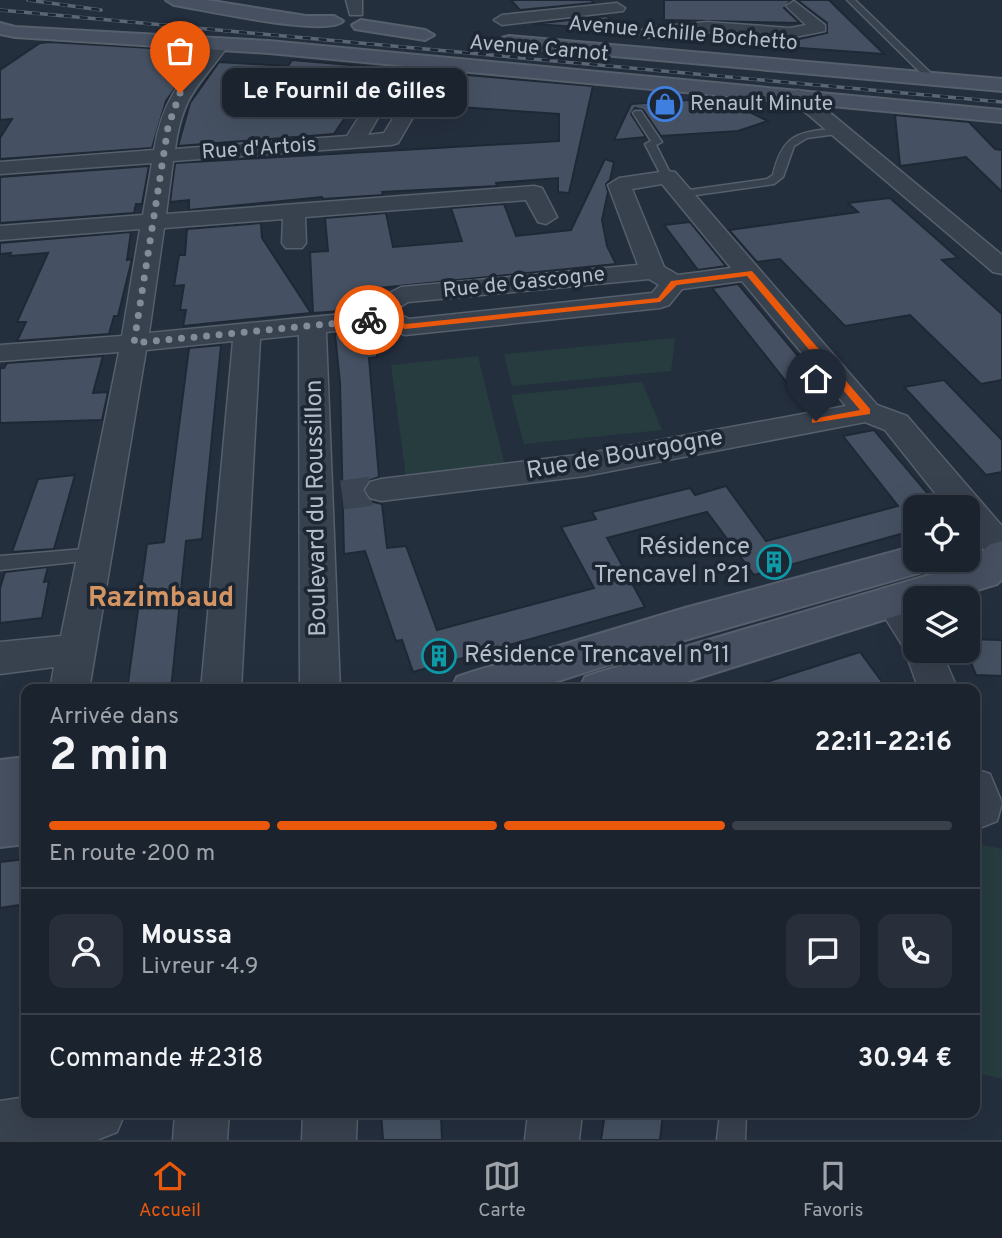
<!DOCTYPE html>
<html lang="fr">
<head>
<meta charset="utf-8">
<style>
  :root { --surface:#1b232e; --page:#282f3a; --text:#f1f3f6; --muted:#a0a4aa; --line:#39404a; --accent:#ea580c }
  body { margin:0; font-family:Overpass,sans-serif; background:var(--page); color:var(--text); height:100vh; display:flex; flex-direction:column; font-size:26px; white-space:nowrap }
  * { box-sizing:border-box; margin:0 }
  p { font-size:23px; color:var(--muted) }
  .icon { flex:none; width:38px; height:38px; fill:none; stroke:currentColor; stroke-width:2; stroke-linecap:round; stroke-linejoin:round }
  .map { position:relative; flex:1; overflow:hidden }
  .details { position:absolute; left:21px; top:684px; width:959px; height:434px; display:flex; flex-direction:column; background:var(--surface); border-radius:14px; box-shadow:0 7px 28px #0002,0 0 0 2px var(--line) }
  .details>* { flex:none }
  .controls { position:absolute; left:903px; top:495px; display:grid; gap:14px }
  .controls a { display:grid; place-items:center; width:77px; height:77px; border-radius:14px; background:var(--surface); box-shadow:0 7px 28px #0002,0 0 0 2px var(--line); font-size:35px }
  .pin { position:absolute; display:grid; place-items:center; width:60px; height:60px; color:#fff; margin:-72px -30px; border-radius:50% 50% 50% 0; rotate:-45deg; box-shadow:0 0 7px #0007 }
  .pin .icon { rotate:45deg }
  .courier { position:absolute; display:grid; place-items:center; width:70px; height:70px; margin:-35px; border:5px solid #ea580c; border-radius:50%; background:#fff; color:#222; box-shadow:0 2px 9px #0007 }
  .bubble { position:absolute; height:49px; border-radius:14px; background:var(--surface); box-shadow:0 7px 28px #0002,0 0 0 2px var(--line); font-size:23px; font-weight:700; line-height:49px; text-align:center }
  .summary em { font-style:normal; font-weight:700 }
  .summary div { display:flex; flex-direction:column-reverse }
  .summary { display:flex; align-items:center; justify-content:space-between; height:119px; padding:0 28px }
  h1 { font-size:46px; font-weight:700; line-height:52px }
  .bar { display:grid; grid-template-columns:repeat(4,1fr); gap:10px 7px; align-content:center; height:84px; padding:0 28px }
  .bar i { height:9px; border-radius:5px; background:var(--line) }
  .bar .current { background:var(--accent) }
  .bar p { grid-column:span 4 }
  .line { display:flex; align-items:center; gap:18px; padding:0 28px; border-top:2px solid var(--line) }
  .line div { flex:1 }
  .round { display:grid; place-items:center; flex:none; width:74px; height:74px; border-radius:14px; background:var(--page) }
  .menu { display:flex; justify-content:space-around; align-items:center; height:98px; border-top:2px solid var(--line); background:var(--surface); font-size:19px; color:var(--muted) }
  .menu a { display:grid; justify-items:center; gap:4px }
  .menu .current { color:var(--accent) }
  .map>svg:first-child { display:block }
</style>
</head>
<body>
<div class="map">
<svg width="1002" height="1140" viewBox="0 0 1002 1140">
  <rect width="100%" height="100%" fill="#242f3e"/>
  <g fill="#263c3f">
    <polygon points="675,338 671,371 512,386 504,354"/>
    <polygon points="478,356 505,466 406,477 391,365"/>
    <polygon points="642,382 662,430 524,444 511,395"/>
    <polygon points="975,843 1002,849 1002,1079 975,1072"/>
  </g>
  <g fill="#455162" stroke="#1f2835" stroke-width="2">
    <polygon points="511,0 591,0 594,3 520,10"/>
    <polygon points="664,0 791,0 784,8 800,23 664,20"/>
    <polygon points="797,0 829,0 884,54 715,42 716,35 790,41 827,33 827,23"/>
    <polygon points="607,16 615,24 578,27 533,24"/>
    <polygon points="50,42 202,51 166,101 152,148 0,159 0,138 12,119 0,120 0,70 40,43"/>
    <polygon points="292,60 593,86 569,193 558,192 558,178 496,183 497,186 382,192 383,195 323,199 322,197 189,210 189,200 170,202 175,163 559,141 559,114 357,100 334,134 178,146 190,103 219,62 288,66"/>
    <polygon points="704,99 731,103 768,121 738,131 661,136 643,110 635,108 631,114 646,137 614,140 631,104"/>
    <polygon points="895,115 969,122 995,149 1002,150 1002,192 966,157 900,166"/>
    <polygon points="605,159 614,162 610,180 606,184 608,192 602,220 607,246 616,264 370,289 371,309 313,313 310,252 328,251 325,218 386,213 393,247 462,241 451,208 504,204 516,236 571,230"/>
    <polygon points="149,166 142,204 136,204 134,213 0,223 0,177"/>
    <polygon points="890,198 958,258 942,260 1002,314 1002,380 981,384 910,315 845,326 780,259 757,262 729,230 858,212 848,203"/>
    <polygon points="690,222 726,266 698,270 664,225"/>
    <polygon points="261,223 262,238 311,313 183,326 186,310 180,310 184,285 174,286 179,255 185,255 187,229"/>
    <polygon points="131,232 127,260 132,259 118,316 114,316 109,334 17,341 26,322 17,322 48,253 10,256 11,253 0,254 0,243"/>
    <polygon points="738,284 773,326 829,393 799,398 712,288"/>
    <polygon points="374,329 377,357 369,358 379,477 368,481 363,491 369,501 382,504 387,548 406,546 437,630 594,588 561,527 596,519 592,512 690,488 695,495 726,486 766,541 898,506 843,436 874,430 940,508 915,508 915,530 754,575 707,512 607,538 645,607 413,672 402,640 396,641 365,551 344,554 340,383 335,334"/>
    <polygon points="221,345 202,539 186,541 171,690 127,690 147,544 164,542 189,348"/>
    <polygon points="103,356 93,393 108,392 102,420 0,423 0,368 4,368 7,363"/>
    <polygon points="944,380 1002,440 1002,472 986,475 904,387"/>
    <polygon points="75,475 54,549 12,552 38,479"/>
    <polygon points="48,567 44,582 49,581 42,618 0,623 0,588 5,572"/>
    <polygon points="968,639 1002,640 1002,676 976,675 968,655"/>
    <polygon points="860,652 888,690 761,690 760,684"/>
    <polygon points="26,859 26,904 0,908 0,862"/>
    <polygon points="381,1113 441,1113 442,1140 383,1140"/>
    <polygon points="605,1113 663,1113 660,1140 601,1140"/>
  </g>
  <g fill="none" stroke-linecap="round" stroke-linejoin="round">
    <polyline stroke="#3a4453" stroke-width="29" stroke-dasharray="29 15" stroke-linecap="butt" points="342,495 381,490"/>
    <g stroke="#565f6c" stroke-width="3">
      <g id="lane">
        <polygon points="847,0 855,0 935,77 935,81 929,81"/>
        <polygon points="635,111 641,111 662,142 656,145 672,177 671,179 662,177 645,144 651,141 633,113"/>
        <path d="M840,128l5,3 -1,2 -37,5 -13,8 -11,31 -9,7 -92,13 -6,-3 6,-3 85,-12 6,-4c10,-43 27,-43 67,-47z"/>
        <polygon points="96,548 102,549 105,554 102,559 0,570 0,556"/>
        <polygon points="720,1113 746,1113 745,1140 717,1140"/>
      </g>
    </g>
    <g stroke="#565f6c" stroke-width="3">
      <g id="street">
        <polygon points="346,0 362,0 362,15 350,15"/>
        <polygon points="794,1 825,25 825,31 790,38 707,32 645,38 637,33 645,28 707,22 790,28 806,25 786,6"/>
        <polygon points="617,3 625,8 623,11 502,25 494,20 502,15"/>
        <path d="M222,38l8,5c-30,43 -47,49 -55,106l172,-13 19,-30c13,-3 40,-4 50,6l-18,31 -7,2 -218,16 -7,53 368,-28 8,2 15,29 -11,7 -8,-2 -12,-22 -221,17 1,26 -4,5h-16l-4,-5 1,-24 -119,9 -15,105 224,-22 5,-12 23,-12 237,-22 -30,-80 11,-7 48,-7 8,1 202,233 30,11 95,110v35l-12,-4 -22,-26v-23h-21l-62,-78 -20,-8 -280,54 -204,25 -11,-3 -5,-8 5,-8 11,-3 204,-25 261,-48 -104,-125 -60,8 -13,16 -9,3 -255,27 -23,-9 -56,6 14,358h-40l-1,-355 -39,4 -19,351h-40l32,-349 -87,9 -57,340h-39l4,-23 -54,7v-32l61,-6 58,-284 -119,9v-16l122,-9 18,-107 -140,11v-14l143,-11 9,-52 -152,11v-12l154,-12c9,-53 28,-71 62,-111zM379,116l15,1 -10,16 -16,2zM662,184l69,84 -53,7 -14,-8 -32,-78zM649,279l10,6 -7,8 -243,26 -10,-5 1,-7 8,-5z"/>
        <polygon points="798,90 805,92 1002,255 1002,274 993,272 791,100 789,96"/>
        <path d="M892,586c30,9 23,39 23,65h26l17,39h-39l-15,-42 -30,-48 5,-10z"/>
        <polygon points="975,769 990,774 1002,803 997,821 982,827 975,824"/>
        <polygon points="26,1097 26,1113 125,1113 117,1132 97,1140 0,1140 0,1101"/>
        <polygon points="175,1113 229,1113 227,1140 173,1140"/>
        <polygon points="303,1113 357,1113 356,1140 302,1140"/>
        <polygon points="528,1113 582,1113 579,1140 525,1140"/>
      </g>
    </g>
    <g stroke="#565f6c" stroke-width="4">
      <g id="secondary">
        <path d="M166,0h40l100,16h28l9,5c-15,17 -142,-12 -169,-16z"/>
        <polygon points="361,20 425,30 434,35 425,40 355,29 352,25"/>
        <polygon points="0,23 15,27 269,41 1002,110 1002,122 269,53 15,37 0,34"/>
        <polygon points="509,36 1002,79 1002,91 502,46 500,42 502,38"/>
        <polygon points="1002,541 1002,579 997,584 951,598 915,598 915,610 660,690 579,690 585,677 600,672 970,563 989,545"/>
        <polygon points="915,546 915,560 935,560 929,570 685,640 530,690 451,690 457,677 472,672 685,608"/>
        <polygon points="26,757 26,844 0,847 0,760"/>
      </g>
    </g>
    <use href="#lane" fill="#38414e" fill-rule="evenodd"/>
    <use href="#street" fill="#38414e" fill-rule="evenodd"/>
    <use href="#secondary" fill="#465061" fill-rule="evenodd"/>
    <g stroke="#5a6575" stroke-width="3.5">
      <g id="rail">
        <polyline points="28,0 101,10"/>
        <polyline points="0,10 1002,102"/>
      </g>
    </g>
    <use href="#rail" stroke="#1d2633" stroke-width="2.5" stroke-dasharray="8" stroke-linecap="butt"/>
  </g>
  <polygon fill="#ea580c" points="752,271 870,409 870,414 812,423 812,419 860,410 747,276 677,285 660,302 405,329 385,321 365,320 386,316 406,324 658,298 671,281"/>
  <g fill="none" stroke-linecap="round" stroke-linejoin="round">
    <polyline stroke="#828b98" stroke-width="7" stroke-dasharray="0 12.6" points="180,93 168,127 134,343 369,320"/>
  </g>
  <defs>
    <g id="shop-ring" transform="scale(1.75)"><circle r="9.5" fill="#1d2633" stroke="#3f7fe0" stroke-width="1.5"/><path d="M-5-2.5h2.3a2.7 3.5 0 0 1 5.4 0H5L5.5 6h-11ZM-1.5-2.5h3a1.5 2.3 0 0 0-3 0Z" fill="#3f7fe0"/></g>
    <g id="building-ring" transform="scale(1.75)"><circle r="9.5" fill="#1d2633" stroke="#0f9aa8" stroke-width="1.5"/><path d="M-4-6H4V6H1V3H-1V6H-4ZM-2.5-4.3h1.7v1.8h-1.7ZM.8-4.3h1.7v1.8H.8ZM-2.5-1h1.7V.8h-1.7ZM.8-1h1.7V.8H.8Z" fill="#0f9aa8"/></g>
  </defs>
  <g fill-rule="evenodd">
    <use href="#shop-ring" x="665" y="104"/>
    <use href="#building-ring" x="774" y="562"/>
    <use href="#building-ring" x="439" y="656"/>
  </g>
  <g text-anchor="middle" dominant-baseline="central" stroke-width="7" stroke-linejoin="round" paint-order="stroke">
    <g font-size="21" fill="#b4bcc9" stroke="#1d2633">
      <text transform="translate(683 34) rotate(5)">Avenue Achille Bochetto</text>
      <text transform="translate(539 49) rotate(5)">Avenue Carnot</text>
      <text transform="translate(259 149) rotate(-4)">Rue d'Artois</text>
      <text transform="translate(524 283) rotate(-6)">Rue de Gascogne</text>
    </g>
    <g font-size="21" fill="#b4bcc9" stroke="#1d2633" text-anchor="start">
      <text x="690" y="104">Renault Minute</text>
    </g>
    <g font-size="24" fill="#b4bcc9" stroke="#1d2633">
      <text transform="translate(625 455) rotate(-10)">Rue de Bourgogne</text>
      <text transform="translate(317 508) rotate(-91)">Boulevard du Roussillon</text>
    </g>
    <g font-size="24" fill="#b4bcc9" stroke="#1d2633" text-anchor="end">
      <text x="750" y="548">Résidence<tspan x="750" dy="28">Trencavel n°21</tspan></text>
      <text x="464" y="656" text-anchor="start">Résidence Trencavel n°11</text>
    </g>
    <g font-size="28" font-weight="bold" fill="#d59563" stroke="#1d2633">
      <text x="161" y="599">Razimbaud</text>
    </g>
  </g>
</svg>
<div class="controls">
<a><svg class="icon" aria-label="locate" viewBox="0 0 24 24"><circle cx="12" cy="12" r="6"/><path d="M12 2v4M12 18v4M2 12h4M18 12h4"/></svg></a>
<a><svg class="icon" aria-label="layers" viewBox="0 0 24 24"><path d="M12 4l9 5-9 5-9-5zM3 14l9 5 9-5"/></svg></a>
</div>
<div class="pin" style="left:180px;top:93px;background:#ea580c"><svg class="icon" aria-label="bag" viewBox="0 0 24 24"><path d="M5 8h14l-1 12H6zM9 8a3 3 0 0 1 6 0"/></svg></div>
<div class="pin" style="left:816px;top:421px;background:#1f2937"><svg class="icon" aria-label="home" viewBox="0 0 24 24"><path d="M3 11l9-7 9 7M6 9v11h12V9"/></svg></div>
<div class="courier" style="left:369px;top:320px"><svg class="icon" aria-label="bike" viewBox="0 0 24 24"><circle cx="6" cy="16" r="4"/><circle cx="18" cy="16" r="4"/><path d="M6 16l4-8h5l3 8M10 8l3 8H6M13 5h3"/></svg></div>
<div class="bubble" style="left:222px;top:68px;width:245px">Le Fournil de Gilles</div>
<section class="details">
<div class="summary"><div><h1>2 min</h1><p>Arrivée dans</p></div><em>22:11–22:16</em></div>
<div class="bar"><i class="current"></i><i class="current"></i><i class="current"></i><i></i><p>En route · 200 m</p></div>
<div class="line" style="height:126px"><a class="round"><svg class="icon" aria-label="person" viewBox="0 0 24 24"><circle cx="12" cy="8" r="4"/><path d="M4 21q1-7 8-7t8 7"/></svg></a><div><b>Moussa</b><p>Livreur · 4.9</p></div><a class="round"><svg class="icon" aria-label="chat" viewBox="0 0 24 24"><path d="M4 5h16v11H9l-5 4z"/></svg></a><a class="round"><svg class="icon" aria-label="phone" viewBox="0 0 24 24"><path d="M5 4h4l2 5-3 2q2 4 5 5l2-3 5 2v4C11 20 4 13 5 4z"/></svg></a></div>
<div class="line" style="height:91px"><div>Commande #2318</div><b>30.94 €</b></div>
</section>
</div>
<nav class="menu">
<a class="current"><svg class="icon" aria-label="home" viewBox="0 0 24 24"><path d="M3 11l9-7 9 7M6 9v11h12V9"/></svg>Accueil</a>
<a><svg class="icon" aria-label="map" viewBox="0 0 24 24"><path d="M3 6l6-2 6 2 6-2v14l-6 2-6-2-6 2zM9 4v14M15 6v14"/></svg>Carte</a>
<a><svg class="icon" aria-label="saved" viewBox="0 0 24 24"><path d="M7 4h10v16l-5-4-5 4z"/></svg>Favoris</a>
</nav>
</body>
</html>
